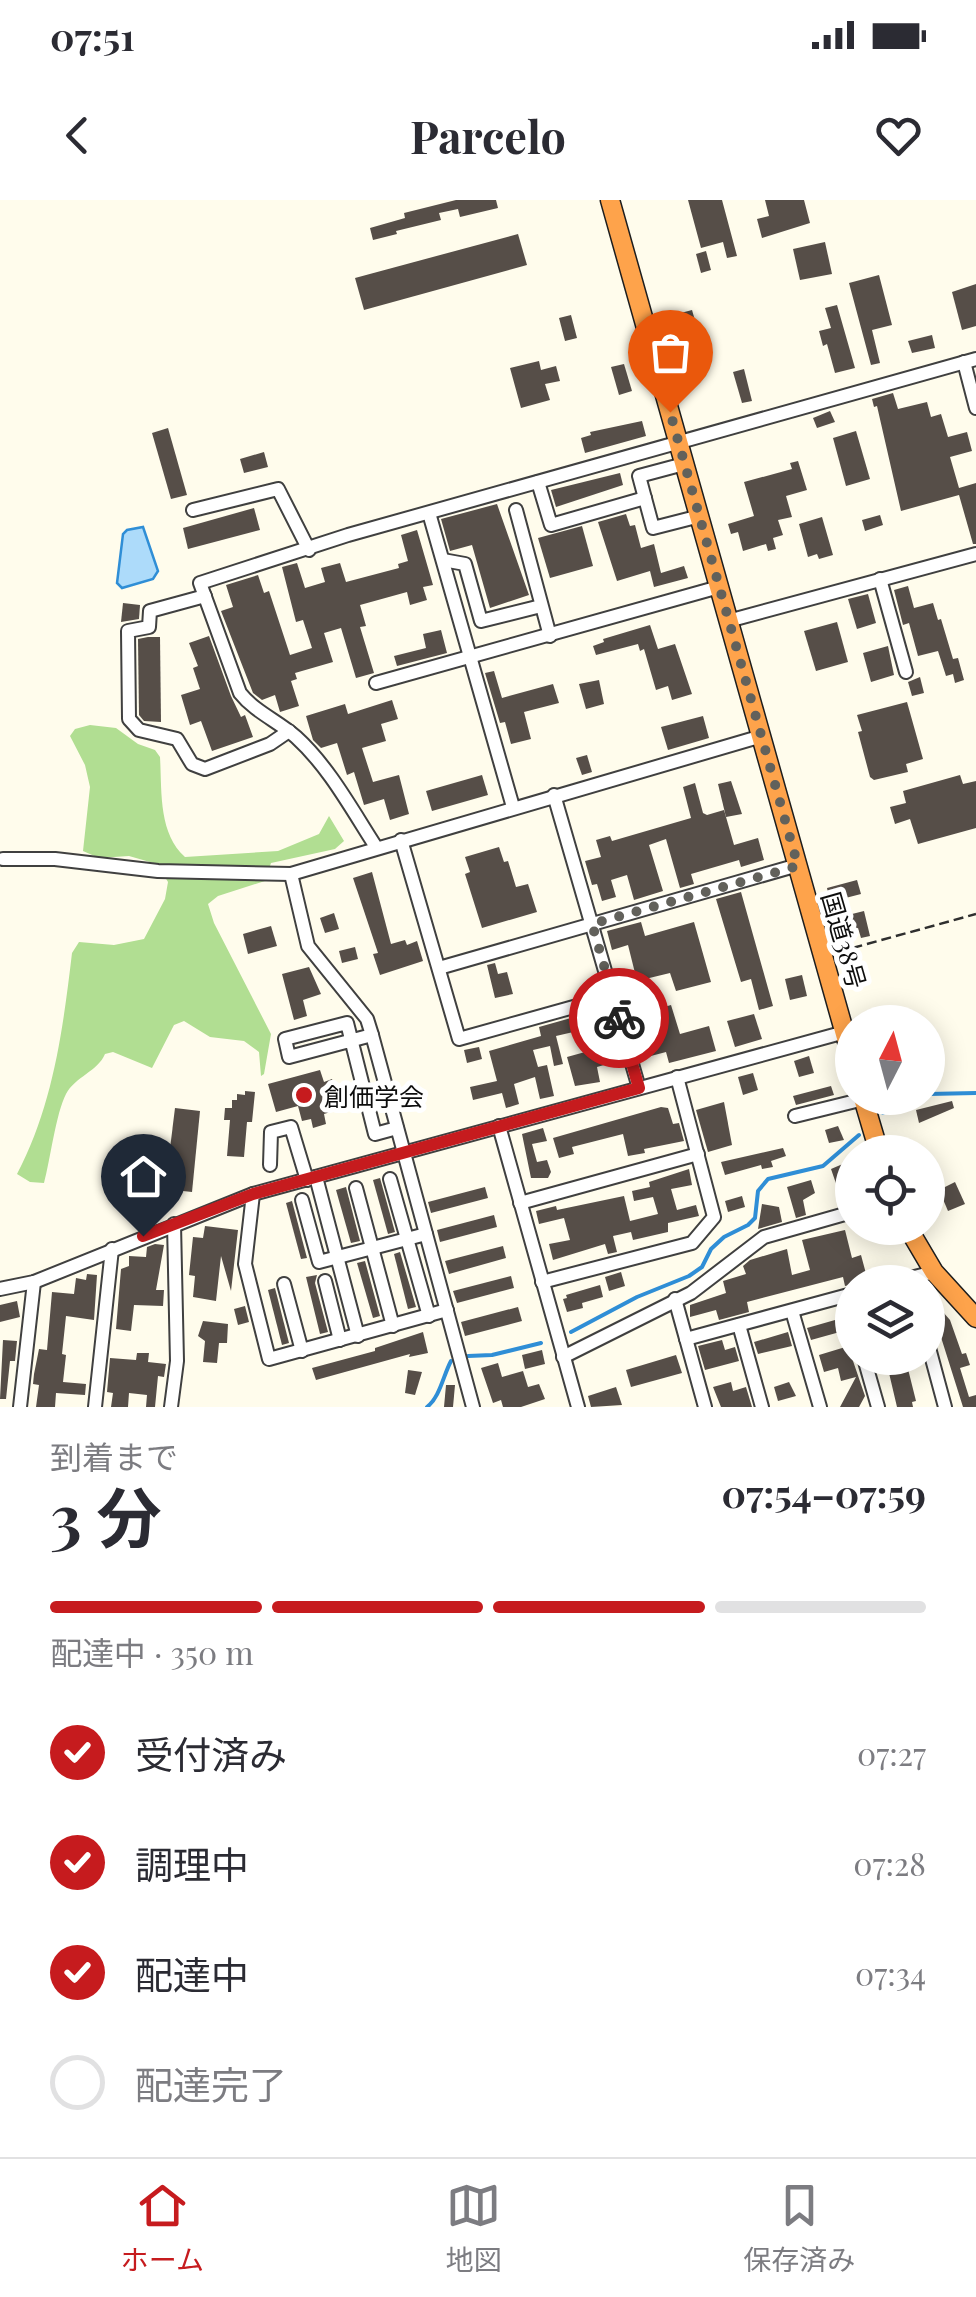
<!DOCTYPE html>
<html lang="ja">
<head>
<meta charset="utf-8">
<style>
  :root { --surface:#fff; --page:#f2f2f3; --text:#2b2b33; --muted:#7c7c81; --line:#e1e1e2; --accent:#c61b1e }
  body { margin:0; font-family:"Playfair Display","Noto Sans JP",serif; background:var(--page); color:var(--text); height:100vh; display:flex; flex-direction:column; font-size:38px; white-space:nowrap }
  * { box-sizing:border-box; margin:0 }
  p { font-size:32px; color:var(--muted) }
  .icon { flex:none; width:55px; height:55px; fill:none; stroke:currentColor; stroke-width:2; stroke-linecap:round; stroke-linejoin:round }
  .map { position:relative; height:1207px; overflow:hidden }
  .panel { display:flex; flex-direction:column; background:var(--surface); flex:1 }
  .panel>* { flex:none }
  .needle { width:65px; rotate:6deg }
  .buttons { position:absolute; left:835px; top:805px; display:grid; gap:20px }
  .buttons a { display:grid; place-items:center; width:110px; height:110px; border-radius:50%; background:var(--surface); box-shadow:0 5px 25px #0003; font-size:50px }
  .pin { position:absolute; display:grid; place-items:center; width:85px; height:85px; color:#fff; margin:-102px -42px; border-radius:50% 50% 50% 0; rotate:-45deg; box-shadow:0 0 10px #0007 }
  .pin .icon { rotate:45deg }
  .courier { position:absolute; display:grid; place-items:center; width:100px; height:100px; margin:-50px; border:8px solid #c61b1e; border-radius:50%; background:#fff; color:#222; box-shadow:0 2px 12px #0007 }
  .summary em { font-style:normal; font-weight:700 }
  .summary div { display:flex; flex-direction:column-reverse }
  .summary { display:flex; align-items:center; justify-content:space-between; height:170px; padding:0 50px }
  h1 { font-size:65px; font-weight:700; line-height:75px }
  .bar { display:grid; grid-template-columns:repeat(4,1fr); gap:15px 10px; align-content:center; height:120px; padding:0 50px }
  .bar i { height:12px; border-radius:8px; background:var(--line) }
  .bar .active { background:var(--accent) }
  .bar p { grid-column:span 4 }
  ol { padding:0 50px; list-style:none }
  li { display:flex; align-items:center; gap:30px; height:110px }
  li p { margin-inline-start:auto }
  li .icon { padding:10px; border-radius:50%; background:var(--accent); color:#fff; stroke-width:4 }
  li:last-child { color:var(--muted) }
  li i { width:55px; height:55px; border:5px solid var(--line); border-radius:50% }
  .status { display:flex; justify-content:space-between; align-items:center; height:70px; padding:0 50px; background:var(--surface); direction:ltr }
  .status svg { height:28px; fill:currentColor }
  header { display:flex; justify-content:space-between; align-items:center; height:130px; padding:0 50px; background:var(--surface); font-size:45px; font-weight:700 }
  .menu { display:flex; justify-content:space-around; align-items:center; height:140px; border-top:2px solid var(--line); background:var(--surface); font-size:28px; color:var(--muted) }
  .menu a { display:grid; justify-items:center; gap:5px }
  .menu .active { color:var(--accent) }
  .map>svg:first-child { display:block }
</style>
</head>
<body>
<div class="status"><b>07:51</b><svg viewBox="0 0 49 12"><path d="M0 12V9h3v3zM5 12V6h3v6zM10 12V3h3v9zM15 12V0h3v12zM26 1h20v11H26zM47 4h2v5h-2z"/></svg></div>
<header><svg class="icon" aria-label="back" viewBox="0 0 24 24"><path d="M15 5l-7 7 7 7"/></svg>Parcelo<svg class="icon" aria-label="heart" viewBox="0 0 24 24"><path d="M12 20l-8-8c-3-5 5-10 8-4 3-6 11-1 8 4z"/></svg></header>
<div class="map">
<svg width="976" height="1207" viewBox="0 0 976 1207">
  <rect width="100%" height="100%" fill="#fffcec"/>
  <path fill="#b1de92" d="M90,525l26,3 22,16 17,6 5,7c2,33 -2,76 25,100l93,-6 41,-17 10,-18 15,25 -9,8 -64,14 -6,18 -47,15 -10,8 6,19 57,111 -7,40 -3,2 -2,-24 -15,-11 -34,-4 -26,-16 -10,4 -22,43 -39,-16 -8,2c-7,17 -30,23 -39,40 -10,19 -16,67 -22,89l-14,-1 -13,-8c36,-68 46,-145 55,-221l7,-11 35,3 30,-6 21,-40 3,-17 -11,-18 -28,-8 -30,2 -16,-7 7,-64 -5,-22 -15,-29 5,-7z"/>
  <polygon fill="#addbfa" stroke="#2f8ed6" stroke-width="2.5" points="143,327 158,371 153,379 122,388 117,383 123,334 127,330"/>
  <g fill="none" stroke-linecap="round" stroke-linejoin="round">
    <g stroke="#2f8ed6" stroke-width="4">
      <polyline points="928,894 976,893"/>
      <polyline points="883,913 915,898"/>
      <polyline points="571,1132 637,1097 689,1076 702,1067 711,1049 724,1037 748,1025 755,1018 758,991 768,979 823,966 859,935"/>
      <polyline points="468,1156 492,1155 541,1143"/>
      <path d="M427,1207c13,-10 16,-31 24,-46"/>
    </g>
  </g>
  <g fill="#564e48">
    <polygon points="456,0 496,0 498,8 460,17 458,9 439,13 441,20 396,31 397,34 373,40 370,28 405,18 404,13"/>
    <polygon points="688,0 722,0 737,56 727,58 723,42 701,48"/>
    <polygon points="765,0 804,0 810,23 762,38 757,19 769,16"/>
    <polygon points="518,34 527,65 364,110 355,78"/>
    <polygon points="825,42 832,74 800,80 793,49"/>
    <polygon points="706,51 711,70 701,73 696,54"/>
    <polygon points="879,75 892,125 872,130 880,163 871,165 849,83"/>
    <polygon points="976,84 976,126 962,130 952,92"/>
    <polygon points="837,105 855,168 835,173 827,144 823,146 819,131 831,128 825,108"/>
    <polygon points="692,110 705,155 690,159 677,114"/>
    <polygon points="571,115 577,138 565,141 559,118"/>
    <polygon points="932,135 935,148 912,153 908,141"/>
    <polygon points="539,161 541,170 556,166 560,181 545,184 550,200 521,208 510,168"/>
    <polygon points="624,164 632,191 619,195 611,167"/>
    <polygon points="744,169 752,201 742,203 733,172"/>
    <polygon points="893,193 898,209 927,202 931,217 941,214 948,237 967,232 972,251 950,257 959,288 976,283 976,344 973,344 959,295 901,311 877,206 874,207 872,199"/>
    <polygon points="830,211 835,222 817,228 813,218"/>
    <polygon points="642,221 646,236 585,253 581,238 591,235 590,232"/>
    <polygon points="168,228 187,295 171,299 152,233"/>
    <polygon points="856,231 870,279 846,286 833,238"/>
    <polygon points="264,252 268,267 244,273 240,259"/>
    <polygon points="798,261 807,290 786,296 792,317 778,320 783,335 773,338 776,349 768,351 766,344 743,351 738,332 731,334 728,324 754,316 744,282 792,269 790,263"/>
    <polygon points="620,273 623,285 556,307 551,290"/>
    <polygon points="497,304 529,395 490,408 472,345 450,351 441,319"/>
    <polygon points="254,308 260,330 188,349 183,328"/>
    <polygon points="626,314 630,326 635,325 641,348 654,344 661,373 684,366 688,378 654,387 650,371 617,381 598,322"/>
    <polygon points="880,315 883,325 865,331 862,320"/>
    <polygon points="822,317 833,355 819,359 817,354 808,357 799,324"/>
    <polygon points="582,326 593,366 550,378 538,338"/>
    <polygon points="417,330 433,385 423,387 427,400 410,405 407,392 360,405 366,426 360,427 374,473 356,478 341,428 324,433 333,462 295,473 297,479 291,481 299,506 280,512 275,495 262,500 253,493 221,411 233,407 226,385 258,375 264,393 269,391 290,455 312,448 303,420 296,422 282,367 297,363 305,388 325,382 321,368 340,363 346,382 399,368 398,364 408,361 401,335"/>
    <polygon points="908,386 914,408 933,403 938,420 941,419 953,459 958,458 964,480 955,483 953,474 946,476 938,451 918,456 909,423 903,425 894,390"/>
    <polygon points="868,394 876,423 857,429 848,399"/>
    <polygon points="123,403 140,405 139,419 121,422"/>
    <polygon points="837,422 848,462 816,471 804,431"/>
    <polygon points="650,425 658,449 675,444 692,494 672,500 668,486 656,490 644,449 640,451 638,444 596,455 593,446 604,442 603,439"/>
    <polygon points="441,430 447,453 397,466 394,456 426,448 423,434"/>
    <polygon points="209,436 231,496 241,517 245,515 253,537 212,551 201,521 190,525 181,495 200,489 193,468 198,466 189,443"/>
    <polygon points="148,437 160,437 161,522 144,521 139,515 138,439"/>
    <polygon points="888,446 894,475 871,482 863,453"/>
    <polygon points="494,471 502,498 553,484 559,503 524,512 531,539 511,544 505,522 500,523 485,473"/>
    <polygon points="920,477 924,493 912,496 908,482"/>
    <polygon points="599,480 604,504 586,509 579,484"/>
    <polygon points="392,500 398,519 381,524 386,541 362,548 373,582 399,575 409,614 390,620 384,599 364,605 354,572 347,575 337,543 321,548 313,540 306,516 345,504 348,514"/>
    <polygon points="907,502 923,559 906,564 908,572 874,580 870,577 858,532 862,531 857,515"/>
    <polygon points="703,516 709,538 668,550 661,527"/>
    <polygon points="587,555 592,572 582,575 576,558"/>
    <polygon points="482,575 488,595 432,611 426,591"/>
    <polygon points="960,575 963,584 976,581 976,628 918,644 910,619 895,624 890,607 906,603 903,591"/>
    <polygon points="731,581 742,614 726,617 718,584"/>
    <polygon points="695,583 703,613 707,615 724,610 734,645 758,638 764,660 741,667 739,660 691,674 694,684 680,688 666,639 649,645 663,691 634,700 627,675 611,680 616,697 602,701 597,684 592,685 585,661 601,657 596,640 610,636 612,641 691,618 683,587"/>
    <polygon points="499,647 504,662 508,661 516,687 528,684 537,712 482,728 465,674 470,672 465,657"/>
    <polygon points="372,672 391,744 405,740 407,745 417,741 423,761 380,775 373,754 378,753 353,678"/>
    <polygon points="857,680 861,694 830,702 827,688"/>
    <polygon points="741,692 773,806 759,810 751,779 741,782 716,699"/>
    <polygon points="864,711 870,736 861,738 858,728 840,733 836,718"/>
    <polygon points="334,713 339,729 325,733 320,718"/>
    <polygon points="641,722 645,736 694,722 711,782 676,791 670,773 637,781 628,745 612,750 607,731"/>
    <polygon points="271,726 277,746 248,754 243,734"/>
    <polygon points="355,747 358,759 342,763 339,751"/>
    <polygon points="495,763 498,774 507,772 513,794 495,798 487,765"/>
    <polygon points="309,767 321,794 303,800 307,816 294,820 282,774"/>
    <polygon points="802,775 807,796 790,800 785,779"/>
    <polygon points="635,779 641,804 651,801 654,810 671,805 680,834 709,826 716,851 669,863 666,852 647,857 642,833 635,836 624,796 626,796 623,783"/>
    <polygon points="754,814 762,839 735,847 727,821"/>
    <polygon points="578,816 582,830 556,836 563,864 554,866 550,846 533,850 538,867 547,865 554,896 540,899 535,877 514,884 519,904 506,908 502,893 473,900 470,887 497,881 489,851 541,836 539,827"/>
    <polygon points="602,824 608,847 613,845 618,861 597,867 600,882 575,886 567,857 596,849 590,828"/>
    <polygon points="479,847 482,859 467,863 464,850"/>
    <polygon points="809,856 814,873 799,877 794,861"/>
    <polygon points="320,870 324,882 332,879 340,909 324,914 326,924 313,928 311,919 302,921 298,906 276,912 268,884"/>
    <polygon points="753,873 758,890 743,895 738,877"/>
    <polygon points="831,886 834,895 796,905 793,896"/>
    <polygon points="245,891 255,892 252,922 247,922 244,957 227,956 230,920 224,920 225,908 232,908 232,900 237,900 237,894 245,895"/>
    <polygon points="952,901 954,908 919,923 916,910"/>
    <polygon points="724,902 732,945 708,952 696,910"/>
    <polygon points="661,907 668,908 673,924 679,923 684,941 644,949 645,953 628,956 623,934 572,947 574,954 559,958 553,938"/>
    <polygon points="175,908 200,911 192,992 165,989"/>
    <polygon points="838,926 844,940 829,943 825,930"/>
    <polygon points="543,928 547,941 532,944 537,962 547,960 551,972 548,978 531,978 522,934"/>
    <polygon points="783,948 786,956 771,961 773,967 762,969 761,965 725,975 721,962"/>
    <polygon points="852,960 852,974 850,974 852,995 841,998 831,969"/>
    <polygon points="689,969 692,985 671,989 677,1010 696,1005 699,1016 668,1023 668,1032 633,1040 631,1032 613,1036 617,1052 608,1054 605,1044 553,1060 549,1044 570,1040 564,1018 539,1024 536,1011 556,1006 557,1010 624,996 630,1021 658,1014 653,997 634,1001 632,991 650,987 649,982"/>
    <polygon points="380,978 395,1032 388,1034 373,980"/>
    <polygon points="811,980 815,993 803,1000 806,1015 796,1018 787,987"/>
    <polygon points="955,982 965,1004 948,1011 939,990"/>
    <polygon points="346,987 360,1041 351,1043 336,990"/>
    <polygon points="485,987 488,998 431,1013 428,1002"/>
    <polygon points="742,996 745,1007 728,1012 725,1001"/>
    <polygon points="292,1001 307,1058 301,1059 286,1003"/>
    <polygon points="762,1004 779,1007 782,1022 758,1029"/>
    <polygon points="494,1015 497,1027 440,1042 437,1030"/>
    <polygon points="205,1026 238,1030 231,1091 221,1056 216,1101 193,1097 195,1076 189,1075 193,1037 203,1038"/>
    <polygon points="845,1030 852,1058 861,1055 868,1081 845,1086 843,1077 747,1102 749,1112 719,1120 716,1110 690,1117 690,1105 726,1093 723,1081 746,1074 743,1066 750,1060 787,1049 792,1075 810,1070 802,1040"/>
    <polygon points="155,1044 164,1045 156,1090 164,1090 163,1106 134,1105 131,1131 116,1129 121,1069 129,1066 129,1056 146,1057 147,1047"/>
    <polygon points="503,1046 506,1058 449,1074 445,1061"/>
    <polygon points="400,1052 416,1107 408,1109 394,1054"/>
    <polygon points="365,1061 380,1116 373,1118 357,1063"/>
    <polygon points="621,1072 625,1086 609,1091 605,1077"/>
    <polygon points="87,1074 97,1075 94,1120 66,1116 62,1154 66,1155 63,1182 86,1184 85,1195 56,1193 55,1207 36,1207 39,1185 33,1184 34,1174 39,1149 47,1150 52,1092 74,1094 76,1078 86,1080"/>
    <polygon points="317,1075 315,1083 328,1132 320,1134 306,1077"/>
    <polygon points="511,1076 514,1088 457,1103 453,1091"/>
    <polygon points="600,1085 603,1097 582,1103 583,1108 567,1112 563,1099 567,1098 566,1095"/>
    <polygon points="275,1088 289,1143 282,1145 268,1090"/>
    <polygon points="17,1101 20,1117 0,1122 0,1105"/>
    <polygon points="245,1106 249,1122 238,1125 234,1109"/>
    <polygon points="518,1107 522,1121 465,1136 461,1122"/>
    <polygon points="943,1112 950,1120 962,1154 966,1153 970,1165 960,1168 969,1197 976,1195 976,1207 963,1207 934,1115"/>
    <polygon points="842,1118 847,1130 811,1140 807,1128"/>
    <polygon points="203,1121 228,1124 227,1143 219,1143 217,1163 203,1162 205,1141 198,1136"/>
    <polygon points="423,1132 428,1153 409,1157 410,1154 316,1180 312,1168 375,1151 375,1148"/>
    <polygon points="788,1132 792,1146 758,1154 754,1142"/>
    <polygon points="3,1140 17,1141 15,1161 10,1161 6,1199 0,1199"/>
    <polygon points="722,1140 725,1150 735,1147 739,1161 705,1170 698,1146"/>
    <polygon points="852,1145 852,1158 865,1196 859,1207 840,1207 856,1177 841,1181 838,1168 824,1172 819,1155"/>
    <polygon points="542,1150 545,1164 525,1169 522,1155"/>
    <polygon points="137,1153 149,1153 148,1162 166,1164 164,1177 158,1176 155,1207 146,1207 147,1195 129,1193 128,1207 111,1207 113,1193 107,1192 110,1158 136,1160"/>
    <polygon points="676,1155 682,1173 631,1187 626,1170"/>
    <polygon points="498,1163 502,1177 523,1171 528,1187 539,1184 545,1199 521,1207 503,1207 501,1200 493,1203 481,1168"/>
    <polygon points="908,1169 916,1201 912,1202 913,1207 897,1207 889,1173"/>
    <polygon points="408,1170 422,1172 415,1195 405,1193"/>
    <polygon points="731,1182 733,1191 746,1187 752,1207 721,1207 713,1187"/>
    <polygon points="789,1182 796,1196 778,1201 774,1187"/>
    <polygon points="446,1185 455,1185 453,1207 444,1207"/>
    <polygon points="616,1187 622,1205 591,1207 588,1196"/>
  </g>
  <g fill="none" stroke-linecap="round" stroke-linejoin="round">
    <g stroke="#404040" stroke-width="16">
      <g id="minor">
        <polyline points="964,162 976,208"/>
        <polyline points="684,264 639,276 653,328 700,316"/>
        <polyline points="538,282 551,325 645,298"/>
        <polyline points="193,310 278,289 309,350"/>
        <polyline points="516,310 550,436"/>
        <polyline points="429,313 513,607"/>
        <polyline points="443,360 465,364 481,421 541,406"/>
        <polyline points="880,379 906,472"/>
        <polyline points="205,396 150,411 149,427 128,431 129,519 139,530 177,539 192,564 205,569 270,544 289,531"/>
        <polyline points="728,421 976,354"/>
        <polyline points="376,483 719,387"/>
        <polyline points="554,595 639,888"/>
        <polyline points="401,640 459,839 613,796"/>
        <path d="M376,647c-24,-37 -47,-80 -80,-110 -18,-16 -41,-25 -56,-44l-40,-110 148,-48 628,-176"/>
        <polyline points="3,659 55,659 158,671 291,674 762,536"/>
        <polyline points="291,674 308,746 367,819 372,835 473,1207"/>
        <polyline points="439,768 798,665"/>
        <polyline points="372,835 289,857 285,839 347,823 375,934 397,928"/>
        <polyline points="795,916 864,899"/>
        <polyline points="499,926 578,1207"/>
        <polyline points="270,965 271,932 291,927 307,980"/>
        <polyline points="316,977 358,1136"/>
        <polyline points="390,979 429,1116"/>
        <polyline points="356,988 393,1126"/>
        <polyline points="253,994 245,1064 269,1159 447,1110"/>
        <polyline points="302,1000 319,1062 426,1034"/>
        <polyline points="520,1003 698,954"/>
        <polyline points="325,1081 340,1140"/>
        <polyline points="542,1082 692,1043 714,1017 677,877"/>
        <polyline points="895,1082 934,1072"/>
        <polyline points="284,1084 302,1151"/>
        <polyline points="0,1089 34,1082 253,994 845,832"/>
        <polyline points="846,1096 852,1118"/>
        <polyline points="675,1099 705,1207"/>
        <polyline points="792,1111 820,1207"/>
        <polyline points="739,1125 762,1207"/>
        <polyline points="686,1139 852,1094"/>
        <polyline points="928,1144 945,1207"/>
        <polyline points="563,1157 691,1093 764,1037 852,1012"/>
        <polyline points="864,1158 878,1207"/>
        <polyline points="20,1207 34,1082"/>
        <polyline points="95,1207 112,1049"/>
        <polyline points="171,1207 177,1161 174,1024"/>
      </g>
    </g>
    <g stroke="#1e1e1e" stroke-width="21">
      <g id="highway">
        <polyline points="610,0 852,859"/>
        <polyline points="863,898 879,952"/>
        <polyline points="908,1028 934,1072 976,1118"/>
      </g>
    </g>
    <polyline stroke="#2f2f2f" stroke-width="2.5" stroke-dasharray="10 5" stroke-linecap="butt" points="838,752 976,714"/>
    <use href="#minor" stroke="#fff" stroke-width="12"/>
    <use href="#highway" stroke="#fea34b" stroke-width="18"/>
  </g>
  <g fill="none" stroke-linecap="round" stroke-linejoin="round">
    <polyline stroke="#62615b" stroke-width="10" stroke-dasharray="0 18" points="619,818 592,724 798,666 670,212"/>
    <polyline stroke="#c61b1e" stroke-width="12" points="143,1036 253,994 639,888 619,818"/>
  </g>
  <circle fill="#c61b1e" stroke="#fff" stroke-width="4" cx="304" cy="895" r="10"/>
  <g text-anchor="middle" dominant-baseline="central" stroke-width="10" stroke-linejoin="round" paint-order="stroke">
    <g font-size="25" fill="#0d0d0d" stroke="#fff">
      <text transform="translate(845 740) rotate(74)">国道38号</text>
    </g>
    <g font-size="25" fill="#0d0d0d" stroke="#fff" text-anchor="start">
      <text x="324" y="895">創価学会</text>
    </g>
  </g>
</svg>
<div class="buttons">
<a><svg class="needle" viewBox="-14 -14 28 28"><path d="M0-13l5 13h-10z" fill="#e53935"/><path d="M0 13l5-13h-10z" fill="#7c7c81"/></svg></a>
<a><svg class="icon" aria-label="locate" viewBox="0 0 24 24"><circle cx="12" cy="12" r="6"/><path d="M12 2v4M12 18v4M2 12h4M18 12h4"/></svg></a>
<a><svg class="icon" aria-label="layers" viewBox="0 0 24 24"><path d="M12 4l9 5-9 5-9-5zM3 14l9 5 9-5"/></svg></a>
</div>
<div class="pin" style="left:670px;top:212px;background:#ea580c"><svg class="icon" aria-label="bag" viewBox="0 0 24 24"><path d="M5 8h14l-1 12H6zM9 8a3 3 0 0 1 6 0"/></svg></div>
<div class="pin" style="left:143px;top:1036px;background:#1f2937"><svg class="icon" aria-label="home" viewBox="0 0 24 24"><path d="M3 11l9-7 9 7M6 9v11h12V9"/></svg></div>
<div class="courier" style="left:619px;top:818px"><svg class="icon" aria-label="bike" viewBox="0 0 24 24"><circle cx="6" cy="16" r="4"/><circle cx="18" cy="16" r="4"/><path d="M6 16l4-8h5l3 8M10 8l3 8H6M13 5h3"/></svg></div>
</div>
<section class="panel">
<div class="summary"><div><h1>3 分</h1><p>到着まで</p></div><em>07:54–07:59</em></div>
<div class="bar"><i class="active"></i><i class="active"></i><i class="active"></i><i></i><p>配達中 · 350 m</p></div>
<ol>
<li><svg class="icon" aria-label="check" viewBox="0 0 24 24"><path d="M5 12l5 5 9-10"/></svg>受付済み<p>07:27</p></li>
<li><svg class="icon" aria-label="check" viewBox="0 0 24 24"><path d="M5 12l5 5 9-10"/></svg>調理中<p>07:28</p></li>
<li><svg class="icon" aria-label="check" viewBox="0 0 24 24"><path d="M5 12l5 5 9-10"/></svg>配達中<p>07:34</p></li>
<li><i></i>配達完了</li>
</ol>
</section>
<nav class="menu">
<a class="active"><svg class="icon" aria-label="home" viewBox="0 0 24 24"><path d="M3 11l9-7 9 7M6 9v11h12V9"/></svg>ホーム</a>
<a><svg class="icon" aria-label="map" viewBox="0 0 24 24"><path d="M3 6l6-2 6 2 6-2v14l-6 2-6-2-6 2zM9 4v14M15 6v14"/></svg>地図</a>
<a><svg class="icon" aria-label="saved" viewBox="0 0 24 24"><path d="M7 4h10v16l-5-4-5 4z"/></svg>保存済み</a>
</nav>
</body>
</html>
